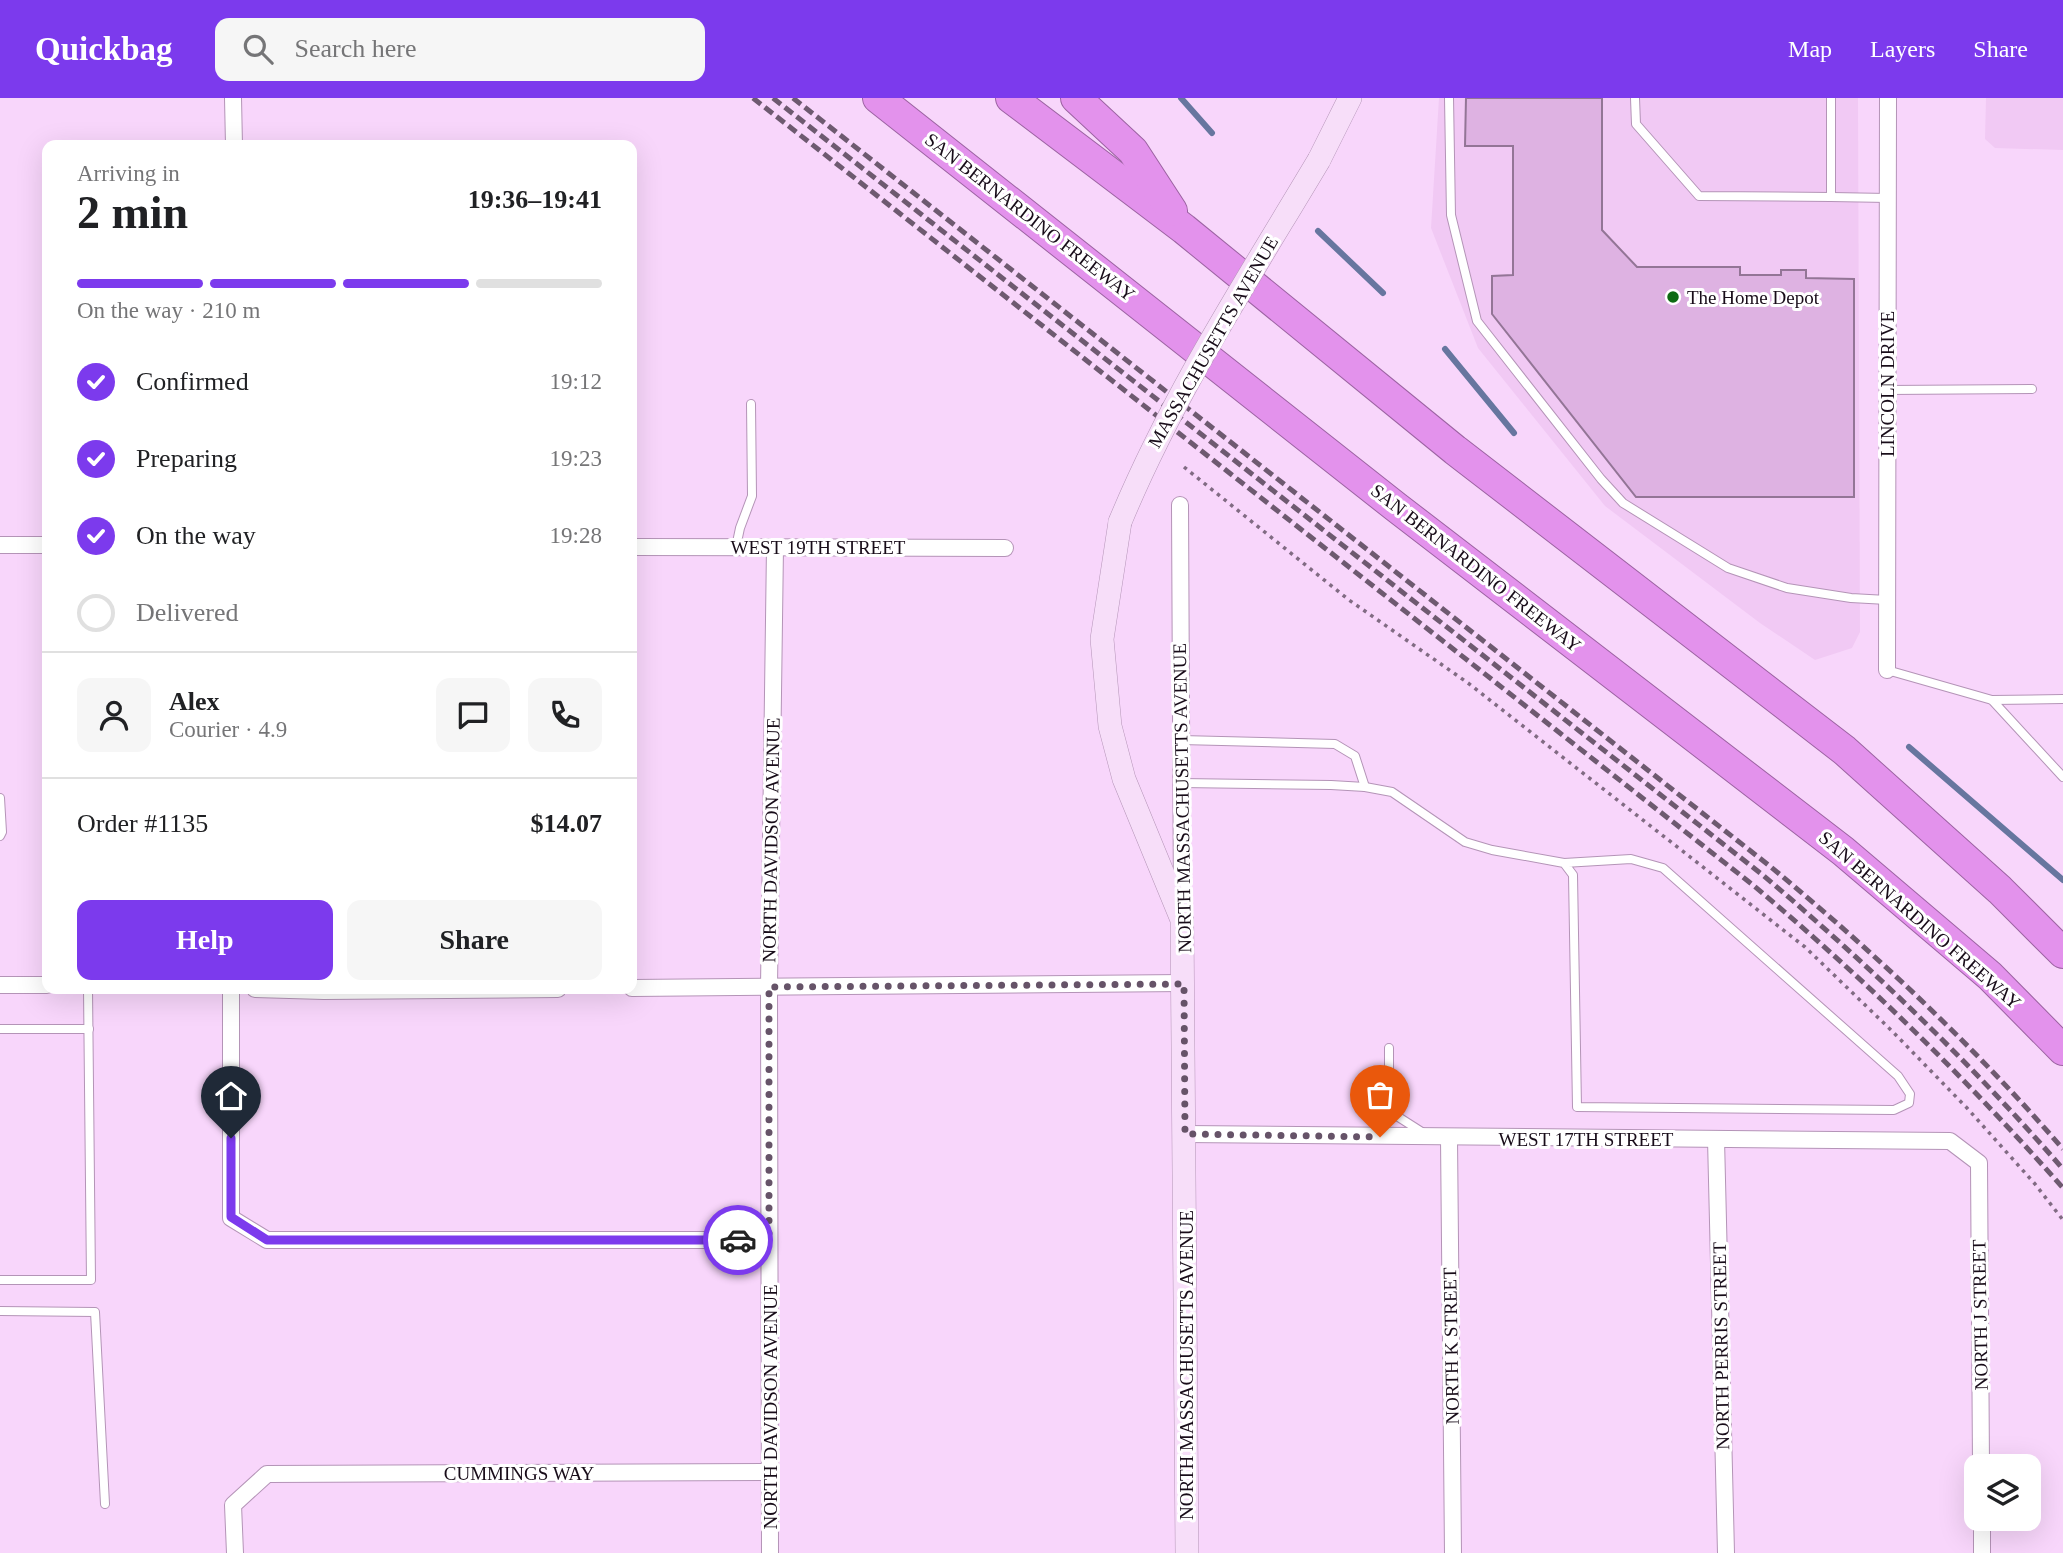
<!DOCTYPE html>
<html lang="en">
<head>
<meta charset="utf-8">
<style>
  :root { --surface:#fff; --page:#f6f6f6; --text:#202124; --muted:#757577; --line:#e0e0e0; --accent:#7c3aed }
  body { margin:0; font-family:"Times New Roman",serif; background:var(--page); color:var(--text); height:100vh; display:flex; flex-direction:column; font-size:26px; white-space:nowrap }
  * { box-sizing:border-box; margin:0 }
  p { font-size:23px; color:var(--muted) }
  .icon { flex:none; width:38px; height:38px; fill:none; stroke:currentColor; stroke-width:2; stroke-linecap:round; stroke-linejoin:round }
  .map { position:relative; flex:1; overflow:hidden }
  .panel { position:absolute; left:42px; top:42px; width:595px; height:854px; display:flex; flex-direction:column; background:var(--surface); border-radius:14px; box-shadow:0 7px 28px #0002 }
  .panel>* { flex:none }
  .buttons { position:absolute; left:1964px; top:1356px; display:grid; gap:14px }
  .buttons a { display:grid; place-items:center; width:77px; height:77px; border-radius:14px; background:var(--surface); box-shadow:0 7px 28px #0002; font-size:35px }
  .pin { position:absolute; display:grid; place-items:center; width:60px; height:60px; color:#fff; margin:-72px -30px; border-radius:50% 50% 50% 0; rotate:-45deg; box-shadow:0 0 7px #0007 }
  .pin .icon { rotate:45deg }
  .courier { position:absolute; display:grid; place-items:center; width:70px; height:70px; margin:-35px; border:5px solid #7c3aed; border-radius:50%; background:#fff; color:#222; box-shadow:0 2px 9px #0007 }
  .headline em { font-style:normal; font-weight:700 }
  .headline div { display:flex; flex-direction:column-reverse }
  .headline { display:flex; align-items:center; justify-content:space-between; height:119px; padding:0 35px }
  h1 { font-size:46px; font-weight:700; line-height:52px }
  .bar { display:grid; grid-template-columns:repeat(4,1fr); gap:10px 7px; align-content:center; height:84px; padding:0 35px }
  .bar i { height:9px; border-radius:5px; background:var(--line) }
  .bar .current { background:var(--accent) }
  .bar p { grid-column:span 4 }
  .line { display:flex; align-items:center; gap:18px; padding:0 35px; border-top:2px solid var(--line) }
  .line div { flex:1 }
  .round { display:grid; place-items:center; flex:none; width:74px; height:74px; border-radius:14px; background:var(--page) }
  ol { padding:0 35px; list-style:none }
  li { display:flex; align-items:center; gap:21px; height:77px }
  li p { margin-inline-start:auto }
  li .icon { padding:7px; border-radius:50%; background:var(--accent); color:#fff; stroke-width:4 }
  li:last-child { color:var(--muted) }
  li i { width:38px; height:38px; border:4px solid var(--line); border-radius:50% }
  .primary-button { display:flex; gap:14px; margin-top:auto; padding:14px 35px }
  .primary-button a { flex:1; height:80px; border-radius:14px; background:var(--accent); color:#fff; font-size:28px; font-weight:700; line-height:80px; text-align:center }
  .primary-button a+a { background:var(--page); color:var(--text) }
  header { display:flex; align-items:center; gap:42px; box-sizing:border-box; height:98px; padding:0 35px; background:var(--accent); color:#fff }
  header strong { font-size:33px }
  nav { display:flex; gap:38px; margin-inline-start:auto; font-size:24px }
  .search { width:490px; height:63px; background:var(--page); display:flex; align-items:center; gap:18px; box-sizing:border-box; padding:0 24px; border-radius:14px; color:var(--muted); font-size:26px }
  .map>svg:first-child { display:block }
</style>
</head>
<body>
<header>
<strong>Quickbag</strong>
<div class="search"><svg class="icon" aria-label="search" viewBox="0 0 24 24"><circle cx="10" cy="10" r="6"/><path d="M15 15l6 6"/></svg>Search here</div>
<nav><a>Map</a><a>Layers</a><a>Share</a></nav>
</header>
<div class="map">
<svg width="2063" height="1455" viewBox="0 0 2063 1455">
  <rect width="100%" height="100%" fill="#f8d6fb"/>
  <g fill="#f1c9f4">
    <polygon points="1439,0 1858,0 1860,534 1852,550 1815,562 1760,525 1605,408 1478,250 1431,130"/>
    <polygon points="1986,0 2063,0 2063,52 1995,50 1985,41"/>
  </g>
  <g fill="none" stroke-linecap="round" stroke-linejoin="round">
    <g stroke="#67769f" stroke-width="6">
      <polyline points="1181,0 1212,35"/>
      <polyline points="1318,133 1383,195"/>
      <polyline points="1445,251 1514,335"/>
      <polyline points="1909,649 2063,782"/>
    </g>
  </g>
  <polygon fill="#deb2e2" stroke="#937596" stroke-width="2" points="1466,0 1602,0 1602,132 1637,169 1740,169 1740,177 1781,177 1781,172 1806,172 1806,180 1854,181 1854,399 1636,399 1492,216 1492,178 1513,177 1513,48 1465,48"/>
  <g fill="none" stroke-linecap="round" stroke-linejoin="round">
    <g stroke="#b494b7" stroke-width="10">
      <g id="lane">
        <polyline points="1449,0 1451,117 1477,223 1601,381 1623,405 1728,470 1787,490 1851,500 1887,502"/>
        <polyline points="1635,0 1636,26 1699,98 1831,99 1831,0"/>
        <polyline points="1831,99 1888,100"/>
        <polyline points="1887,292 2032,291"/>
        <polyline points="736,449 740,430 752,398 751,306"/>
        <polyline points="1887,572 1992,602 2063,679"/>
        <polyline points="1992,602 2063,601"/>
        <polyline points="1181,642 1335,646 1355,658 1365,689"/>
        <polyline points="1181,685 1331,687 1365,689 1392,694 1465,744 1492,752 1564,765 1573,777 1577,1009 1894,1012 1909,1005 1910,996 1898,978 1663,770 1631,761 1564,765"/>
        <polyline points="0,700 2,734 0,738"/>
        <polyline points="0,931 89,931"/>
        <polyline points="1389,950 1389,1013 1425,1036"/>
        <polyline points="0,1182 91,1182 88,891"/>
        <polyline points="0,1213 95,1214 105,1406"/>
      </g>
    </g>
    <g stroke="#b494b7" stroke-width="18">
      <g id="street">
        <polyline points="233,0 234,47"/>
        <polyline points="1180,407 1182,811"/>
        <polyline points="0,447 47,447"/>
        <polyline points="632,449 1005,450"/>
        <polyline points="1887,572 1888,0"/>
        <polyline points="0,887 47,887"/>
        <polyline points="632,890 1184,885"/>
        <polyline points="231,891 231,1120 267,1142 769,1142"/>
        <polyline points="255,891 324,893 558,891"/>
        <polyline points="1185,1036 1950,1043 1979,1065 1981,1368"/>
        <polyline points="1449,1040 1453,1455"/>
        <polyline points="1716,1041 1726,1455"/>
        <polyline points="1982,1421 1982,1455"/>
        <polyline points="235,1455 233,1407 267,1376 770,1374"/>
        <polyline points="770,1455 769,889 775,449"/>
      </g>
    </g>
    <g stroke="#b494b7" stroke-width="24">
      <g id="secondary">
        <polyline points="1319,62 1350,0"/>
        <polyline points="1120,424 1102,541 1110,628 1124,681 1182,822 1187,1455"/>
      </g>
    </g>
    <g stroke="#9c63a2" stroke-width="32">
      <g id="highway">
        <polyline points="878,0 1396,409 1843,753 1990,878 2063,952"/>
        <polyline points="1011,0 1184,131 1455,352 1844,652 2000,792 2063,855"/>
        <polyline points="1076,0 1133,53 1172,113"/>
      </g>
    </g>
    <polyline stroke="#816b83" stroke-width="3.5" stroke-dasharray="3.5 5" stroke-linecap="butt" points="1184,369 1349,502 1468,585 1805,849 1892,933 1967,1010 2035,1086 2063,1122"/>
    <use href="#lane" stroke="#fff" stroke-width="8"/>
    <use href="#street" stroke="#fff" stroke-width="16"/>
    <use href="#secondary" stroke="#f7def9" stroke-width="23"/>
    <use href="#highway" stroke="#e392ec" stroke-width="30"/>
    <g stroke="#6e5a70" stroke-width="5" stroke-dasharray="10 5" stroke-linecap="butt">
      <path d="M753,0l1000,787c113,95 212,192 310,303"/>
      <path d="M773,0l991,778c107,91 207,187 299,293"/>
      <path d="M793,0l978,769c105,87 203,179 292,282"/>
    </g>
    <g stroke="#b494b7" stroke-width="24" stroke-linecap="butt">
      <path id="secondary-bridge" d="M1120,424c53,-128 128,-243 199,-362"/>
    </g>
    <use href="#secondary-bridge" stroke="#f7def9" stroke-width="23"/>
  </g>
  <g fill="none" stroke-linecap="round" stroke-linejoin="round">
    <polyline stroke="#665368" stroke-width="7" stroke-dasharray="0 12.6" points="738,1142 769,1142 769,889 1184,886 1185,1036 1380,1039"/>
    <polyline stroke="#7c3aed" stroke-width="9" points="231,1040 231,1119 267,1142 738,1142"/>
  </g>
  <circle fill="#0d6a13" stroke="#fff" stroke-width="2.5" cx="1673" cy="199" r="7"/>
  <g text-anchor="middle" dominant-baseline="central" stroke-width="6" stroke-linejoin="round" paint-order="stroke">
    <g font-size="19" fill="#180c19" stroke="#fff">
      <text transform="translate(1030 119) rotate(38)">SAN BERNARDINO FREEWAY</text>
      <text transform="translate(1213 244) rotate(-60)">MASSACHUSETTS AVENUE</text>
      <text transform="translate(1887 286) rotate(-90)">LINCOLN DRIVE</text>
      <text x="818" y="449">WEST 19TH STREET</text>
      <text transform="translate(1476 470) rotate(38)">SAN BERNARDINO FREEWAY</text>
      <text transform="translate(1182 700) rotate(-91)">NORTH MASSACHUSETTS AVENUE</text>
      <text transform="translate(771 742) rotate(-89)">NORTH DAVIDSON AVENUE</text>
      <text transform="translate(1920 822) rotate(41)">SAN BERNARDINO FREEWAY</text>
      <text x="1586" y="1041">WEST 17TH STREET</text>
      <text transform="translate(1980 1217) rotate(-91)">NORTH J STREET</text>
      <text transform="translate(1451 1248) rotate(-91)">NORTH K STREET</text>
      <text transform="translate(1721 1248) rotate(-91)">NORTH PERRIS STREET</text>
      <text transform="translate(1186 1267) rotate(-90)">NORTH MASSACHUSETTS AVENUE</text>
      <text transform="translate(770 1309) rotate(-90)">NORTH DAVIDSON AVENUE</text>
      <text x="519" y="1375">CUMMINGS WAY</text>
    </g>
    <g font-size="19" fill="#180c19" stroke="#fff" text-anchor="start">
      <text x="1687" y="199">The Home Depot</text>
    </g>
  </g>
</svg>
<div class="buttons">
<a><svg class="icon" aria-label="layers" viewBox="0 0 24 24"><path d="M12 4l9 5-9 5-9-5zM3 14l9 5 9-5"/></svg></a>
</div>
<div class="pin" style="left:1380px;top:1039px;background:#ea580c"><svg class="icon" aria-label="bag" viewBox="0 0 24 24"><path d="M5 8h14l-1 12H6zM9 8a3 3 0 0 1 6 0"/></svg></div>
<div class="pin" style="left:231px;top:1040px;background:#1f2937"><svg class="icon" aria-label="home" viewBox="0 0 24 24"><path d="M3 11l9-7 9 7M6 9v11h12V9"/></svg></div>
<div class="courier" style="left:738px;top:1142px"><svg class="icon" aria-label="car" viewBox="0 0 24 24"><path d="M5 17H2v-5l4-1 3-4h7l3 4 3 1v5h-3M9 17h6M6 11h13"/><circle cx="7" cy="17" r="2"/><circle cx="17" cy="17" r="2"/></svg></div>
<section class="panel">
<div class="headline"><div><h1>2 min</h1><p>Arriving in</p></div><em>19:36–19:41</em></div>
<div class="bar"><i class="current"></i><i class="current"></i><i class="current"></i><i></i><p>On the way · 210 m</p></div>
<ol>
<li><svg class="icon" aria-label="check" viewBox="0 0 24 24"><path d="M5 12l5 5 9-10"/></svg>Confirmed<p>19:12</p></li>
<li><svg class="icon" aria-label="check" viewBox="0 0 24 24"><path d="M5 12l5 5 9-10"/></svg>Preparing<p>19:23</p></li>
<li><svg class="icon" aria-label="check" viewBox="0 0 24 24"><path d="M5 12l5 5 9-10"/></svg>On the way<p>19:28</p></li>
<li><i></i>Delivered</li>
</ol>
<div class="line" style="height:126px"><a class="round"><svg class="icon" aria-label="person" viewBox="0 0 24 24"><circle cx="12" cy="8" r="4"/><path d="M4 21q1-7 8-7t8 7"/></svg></a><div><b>Alex</b><p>Courier · 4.9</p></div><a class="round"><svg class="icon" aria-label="chat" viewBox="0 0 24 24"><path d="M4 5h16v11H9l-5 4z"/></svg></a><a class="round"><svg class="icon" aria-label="phone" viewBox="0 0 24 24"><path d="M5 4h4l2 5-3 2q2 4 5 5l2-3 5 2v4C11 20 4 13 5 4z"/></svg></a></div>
<div class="line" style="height:91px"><div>Order #1135</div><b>$14.07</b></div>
<div class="primary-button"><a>Help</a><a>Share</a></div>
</section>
</div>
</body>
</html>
